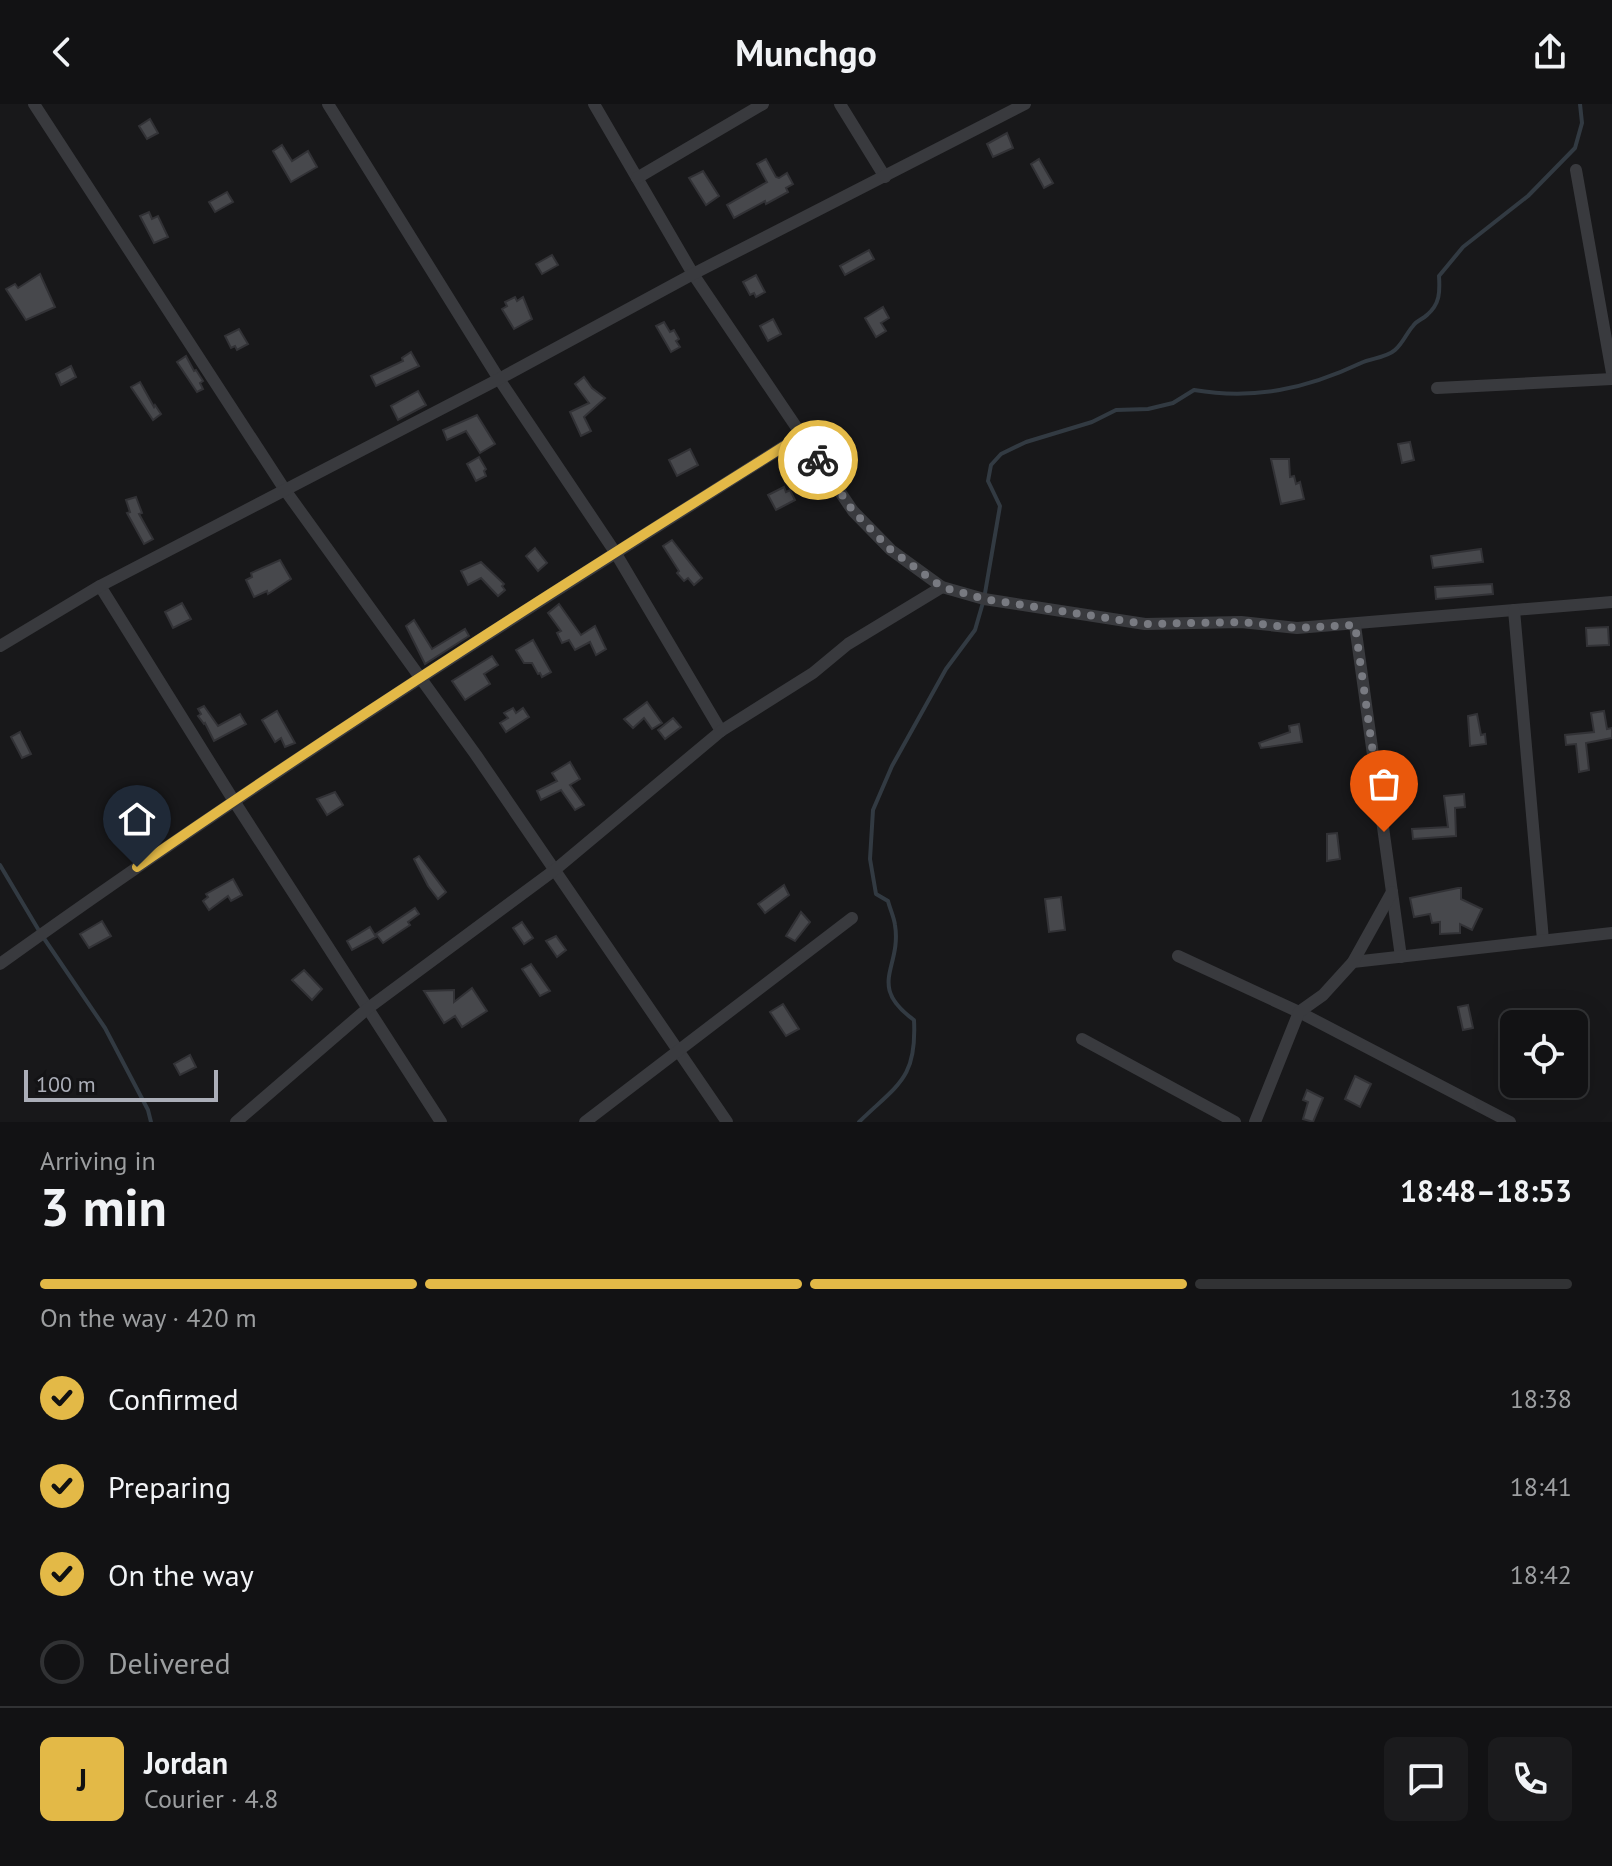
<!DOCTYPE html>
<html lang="en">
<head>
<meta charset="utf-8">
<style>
  :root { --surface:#121214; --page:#1b1b1d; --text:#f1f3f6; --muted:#9c9ea0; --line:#313234; --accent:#e3b947 }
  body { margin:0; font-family:"PT Sans",sans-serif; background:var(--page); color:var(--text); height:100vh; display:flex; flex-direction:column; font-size:30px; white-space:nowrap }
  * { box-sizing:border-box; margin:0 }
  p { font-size:26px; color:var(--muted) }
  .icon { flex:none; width:44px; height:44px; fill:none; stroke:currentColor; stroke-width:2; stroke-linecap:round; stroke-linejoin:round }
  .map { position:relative; height:1018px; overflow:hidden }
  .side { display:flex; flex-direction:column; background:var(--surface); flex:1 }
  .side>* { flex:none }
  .controls { position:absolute; left:1500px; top:906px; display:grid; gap:16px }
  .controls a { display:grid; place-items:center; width:88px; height:88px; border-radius:12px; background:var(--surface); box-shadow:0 8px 32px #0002,0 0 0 2px var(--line); font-size:40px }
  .scale { position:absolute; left:24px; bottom:20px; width:194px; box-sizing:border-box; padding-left:8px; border:4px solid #abaeb8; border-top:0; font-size:22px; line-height:28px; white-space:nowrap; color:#abaeb8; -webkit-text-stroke:6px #131315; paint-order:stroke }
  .pin { position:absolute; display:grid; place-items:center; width:68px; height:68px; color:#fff; margin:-82px -34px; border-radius:50% 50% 50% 0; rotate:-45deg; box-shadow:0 0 8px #0007 }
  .pin .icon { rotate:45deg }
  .courier { position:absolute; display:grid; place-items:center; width:80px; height:80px; margin:-40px; border:6px solid #e3b947; border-radius:50%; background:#fff; color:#222; box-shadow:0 2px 10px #0007 }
  .head em { font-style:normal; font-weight:600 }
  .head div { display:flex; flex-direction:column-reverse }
  .head { display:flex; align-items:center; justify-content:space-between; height:136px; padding:0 40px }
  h1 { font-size:52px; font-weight:600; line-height:60px }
  .bar { display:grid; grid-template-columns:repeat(4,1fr); gap:12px 8px; align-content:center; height:96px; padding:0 40px }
  .bar i { height:10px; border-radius:6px; background:var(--line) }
  .bar .current { background:var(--accent) }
  .bar p { grid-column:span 4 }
  .line { display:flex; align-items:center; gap:20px; padding:0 40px; border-top:2px solid var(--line) }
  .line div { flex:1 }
  .round { display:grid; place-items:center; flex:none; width:84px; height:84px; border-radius:12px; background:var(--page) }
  ol { padding:0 40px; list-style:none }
  li { display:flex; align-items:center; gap:24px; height:88px }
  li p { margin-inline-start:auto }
  li .icon { padding:8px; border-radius:50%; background:var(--accent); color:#111; stroke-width:4 }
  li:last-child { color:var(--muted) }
  li i { width:44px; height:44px; border:4px solid var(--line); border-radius:50% }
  header { display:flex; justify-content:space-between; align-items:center; height:104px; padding:0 40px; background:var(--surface); font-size:36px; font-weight:600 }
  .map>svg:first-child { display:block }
</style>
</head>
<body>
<header><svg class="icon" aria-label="back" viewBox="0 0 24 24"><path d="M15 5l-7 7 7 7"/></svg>Munchgo<svg class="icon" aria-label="share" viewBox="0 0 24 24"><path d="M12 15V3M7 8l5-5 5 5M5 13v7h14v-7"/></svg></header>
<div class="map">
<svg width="1612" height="1018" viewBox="0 0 1612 1018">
  <rect width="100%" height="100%" fill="#18181a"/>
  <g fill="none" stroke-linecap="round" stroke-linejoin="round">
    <g stroke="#323a42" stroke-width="4">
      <polyline points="0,761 41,830 105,924 148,1006 151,1018"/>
      <path d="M859,1018c39,-38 58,-43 55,-102 -48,-35 -12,-52 -19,-95 -1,-8 -5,-16 -7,-24l-12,-7 -6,-35 3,-49 19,-44 54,-97 29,-39 9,-31 16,-93 -12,-25 3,-16 10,-11 25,-12 66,-20 24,-12 32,-1 25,-6 21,-13c60,10 112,-1 167,-27 10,-5 25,-5 34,-13 8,-7 11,-16 18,-24 3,-5 10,-7 14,-11 13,-11 13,-23 12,-39l24,-29 65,-51 47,-48 7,-25 -2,-19"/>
    </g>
  </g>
  <g fill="#47484c" stroke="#323236" stroke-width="2">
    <polygon points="150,15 158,29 147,35 139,22"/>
    <polygon points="1007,29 1013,44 993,53 987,40"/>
    <polygon points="282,41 292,57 308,47 317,63 291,78 273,47"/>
    <polygon points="766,55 776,73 779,74 787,69 793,80 786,84 788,88 766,100 765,97 734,114 727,101 767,78 757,60"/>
    <polygon points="1039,55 1053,79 1044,84 1031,60"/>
    <polygon points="703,67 719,92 706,101 689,74"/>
    <polygon points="227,88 233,98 215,108 209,98"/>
    <polygon points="149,108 152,115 158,112 168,133 154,139 140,112"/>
    <polygon points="869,146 874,155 845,171 840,162"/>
    <polygon points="552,151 558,161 542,170 536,160"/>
    <polygon points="40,170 55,203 26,216 6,185 15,180 18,184"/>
    <polygon points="756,171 765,188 756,193 754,189 750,191 743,178"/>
    <polygon points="515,193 517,197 523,193 532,215 514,225 502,205 507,202 505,198"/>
    <polygon points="883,203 889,214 881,219 886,227 876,233 865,214"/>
    <polygon points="773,215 781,230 768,237 760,222"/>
    <polygon points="664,218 670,228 674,226 679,235 676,237 680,243 671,248 656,222"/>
    <polygon points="239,225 248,240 237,246 235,242 231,244 225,232"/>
    <polygon points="411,248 419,262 376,282 371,272 403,257 402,254"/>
    <polygon points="186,252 194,267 196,266 203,277 200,279 203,285 197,288 177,258"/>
    <polygon points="71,262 76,273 61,281 56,270"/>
    <polygon points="584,273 592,284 605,294 584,313 591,327 581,332 570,308 589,299 575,280"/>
    <polygon points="140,278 154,303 155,301 161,310 153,316 131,283"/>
    <polygon points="418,287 426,301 398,316 391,302"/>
    <polygon points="477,311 495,340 480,349 466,327 447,336 443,326"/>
    <polygon points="1410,338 1414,356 1402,359 1398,340"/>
    <polygon points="690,345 698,361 677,372 669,356"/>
    <polygon points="479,353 486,365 484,367 486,372 476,377 467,360"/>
    <polygon points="1271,355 1289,355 1290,373 1294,372 1296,380 1300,378 1304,395 1281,400"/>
    <polygon points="784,383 786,388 790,386 795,396 776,406 768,391"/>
    <polygon points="136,393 142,409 139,410 153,435 144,440 127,409 130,408 126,396"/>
    <polygon points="672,436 702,474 694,481 688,474 684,477 677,469 679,467 663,442"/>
    <polygon points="535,444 547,459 538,467 526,452"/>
    <polygon points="1481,445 1483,458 1433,464 1431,452"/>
    <polygon points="280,456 291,475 268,490 267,487 254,493 246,476 252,473 251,469"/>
    <polygon points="481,458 504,480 502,482 505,486 498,492 481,474 468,481 461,467"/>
    <polygon points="1492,480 1493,490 1436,495 1435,483"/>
    <polygon points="182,499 191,515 173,524 165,508"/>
    <polygon points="559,500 581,531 595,522 606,545 596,551 590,538 575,546 569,536 562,539 557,529 561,527 548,509"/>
    <polygon points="414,516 432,545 465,525 469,532 425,560 406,522"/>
    <polygon points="1608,523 1609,541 1587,542 1586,524"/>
    <polygon points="533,536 551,568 542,573 540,569 538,570 532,559 524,559 516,546"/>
    <polygon points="492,552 498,561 484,570 490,580 465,596 452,577"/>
    <polygon points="647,598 662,619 652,625 644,614 633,624 624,615"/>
    <polygon points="204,602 218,622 240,610 246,620 214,637 205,619 204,620 198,612 201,610 198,605"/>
    <polygon points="513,604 516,609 523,604 529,613 506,628 500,619 508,614 504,609"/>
    <polygon points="277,607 295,639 285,643 281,634 275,638 262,616"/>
    <polygon points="1604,607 1607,625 1612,624 1612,634 1586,639 1589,666 1579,668 1576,640 1566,641 1565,631 1594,628 1591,609"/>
    <polygon points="1477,610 1481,631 1485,630 1486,640 1470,642 1468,612"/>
    <polygon points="673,614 681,623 665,635 658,626"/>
    <polygon points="1299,620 1302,638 1261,644 1259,639 1290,628 1289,622"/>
    <polygon points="20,628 31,650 22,654 11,633"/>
    <polygon points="570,658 580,675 570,681 584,701 575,706 561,686 541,696 537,687 557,677 552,669"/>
    <polygon points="335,688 343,701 327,711 317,695"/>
    <polygon points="1464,690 1465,703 1455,704 1456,732 1413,735 1412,725 1448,723 1444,692"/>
    <polygon points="1337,729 1340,755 1327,757 1327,730"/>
    <polygon points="419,752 446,788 438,795 428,782 414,755"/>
    <polygon points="233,775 242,791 231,797 228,792 209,806 203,797 208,793 206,790"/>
    <polygon points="784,781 789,791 765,809 758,800"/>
    <polygon points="1458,784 1461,784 1461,795 1482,805 1472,826 1460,820 1460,829 1440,830 1440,818 1432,819 1430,810 1414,813 1410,794"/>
    <polygon points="1061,793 1065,826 1049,828 1045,795"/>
    <polygon points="415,804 419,810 408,818 410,821 383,839 376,830"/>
    <polygon points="801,808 810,818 795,837 786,832"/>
    <polygon points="102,817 111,832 89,844 80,830"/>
    <polygon points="522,818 533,834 524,840 513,824"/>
    <polygon points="370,823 376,833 352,846 347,837"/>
    <polygon points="556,832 566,846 557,853 546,837"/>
    <polygon points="531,860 550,887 540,892 522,865"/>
    <polygon points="304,866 322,885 312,896 292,876"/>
    <polygon points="472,884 487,907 462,923 455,912 444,919 424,887 454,886 454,898"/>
    <polygon points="783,900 799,925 786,932 770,908"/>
    <polygon points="1468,901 1473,924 1463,926 1458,903"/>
    <polygon points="190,951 196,963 180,971 174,960"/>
    <polygon points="1355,972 1371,980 1360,1003 1345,995"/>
    <polygon points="1307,986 1323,994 1313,1018 1303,1015 1308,998 1303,996"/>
  </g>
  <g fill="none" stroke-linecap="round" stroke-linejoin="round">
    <g stroke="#393a3e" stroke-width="12">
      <polyline points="34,0 285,386 476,651 727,1018"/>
      <polyline points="328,0 499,275 615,448 721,627"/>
      <polyline points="594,0 693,170 853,407 891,446 942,483 984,495 1145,520 1241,518 1297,524 1612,498"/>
      <polyline points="840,0 885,73"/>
      <polyline points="1576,66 1612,269"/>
      <polyline points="637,74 763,0"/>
      <polyline points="1437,284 1612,275"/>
      <polyline points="100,482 234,697 441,1018"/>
      <polyline points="1514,506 1543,836"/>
      <polyline points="1355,521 1401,853"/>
      <polyline points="0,542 100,482 499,275 693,170 1025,0"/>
      <polyline points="1178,852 1299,908 1510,1018"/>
      <polyline points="1353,858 1612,829"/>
      <path d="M0,860c260,-187 531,-358 802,-529"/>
      <polyline points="1082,935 1235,1018"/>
      <polyline points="236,1018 367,905 556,765 721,627 813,569 848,540 942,483"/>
      <polyline points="585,1018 852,814"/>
      <polyline points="1255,1018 1299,908 1323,891 1353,858 1392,788"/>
    </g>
  </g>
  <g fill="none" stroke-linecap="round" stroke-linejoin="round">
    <polyline stroke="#787a81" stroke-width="8" stroke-dasharray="0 14.4" points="818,356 853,407 891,446 942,483 984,495 1145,520 1241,518 1297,524 1355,521 1384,728"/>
    <path stroke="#e3b947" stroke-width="10" d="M137,763c217,-150 441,-292 665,-432l16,25"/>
  </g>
</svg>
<div class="controls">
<a><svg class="icon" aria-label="locate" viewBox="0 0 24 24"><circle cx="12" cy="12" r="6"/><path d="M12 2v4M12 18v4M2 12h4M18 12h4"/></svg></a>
</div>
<div class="scale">100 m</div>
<div class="pin" style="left:1384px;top:728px;background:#ea580c"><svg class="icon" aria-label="bag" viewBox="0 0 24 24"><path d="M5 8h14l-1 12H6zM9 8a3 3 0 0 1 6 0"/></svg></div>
<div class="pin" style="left:137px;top:763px;background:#1f2937"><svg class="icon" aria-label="home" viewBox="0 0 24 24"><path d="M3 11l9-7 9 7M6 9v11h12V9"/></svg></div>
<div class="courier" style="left:818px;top:356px"><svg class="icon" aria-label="bike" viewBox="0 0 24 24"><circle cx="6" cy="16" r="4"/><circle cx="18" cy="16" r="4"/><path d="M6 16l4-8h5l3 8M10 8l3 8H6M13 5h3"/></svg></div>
</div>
<section class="side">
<div class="head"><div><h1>3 min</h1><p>Arriving in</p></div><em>18:48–18:53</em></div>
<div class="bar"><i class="current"></i><i class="current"></i><i class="current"></i><i></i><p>On the way · 420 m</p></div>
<ol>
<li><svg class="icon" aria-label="check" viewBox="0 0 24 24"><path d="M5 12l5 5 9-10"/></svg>Confirmed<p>18:38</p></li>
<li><svg class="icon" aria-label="check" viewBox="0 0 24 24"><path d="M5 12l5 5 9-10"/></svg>Preparing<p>18:41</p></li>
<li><svg class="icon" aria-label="check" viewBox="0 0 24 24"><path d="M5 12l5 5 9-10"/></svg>On the way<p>18:42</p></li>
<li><i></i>Delivered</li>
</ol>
<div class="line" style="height:144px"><b class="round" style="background:var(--accent);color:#111">J</b><div><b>Jordan</b><p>Courier · 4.8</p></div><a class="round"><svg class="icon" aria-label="chat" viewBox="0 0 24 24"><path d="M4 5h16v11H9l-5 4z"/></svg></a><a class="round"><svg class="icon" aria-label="phone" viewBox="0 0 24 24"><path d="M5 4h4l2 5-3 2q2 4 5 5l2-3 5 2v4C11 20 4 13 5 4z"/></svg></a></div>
</section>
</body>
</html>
